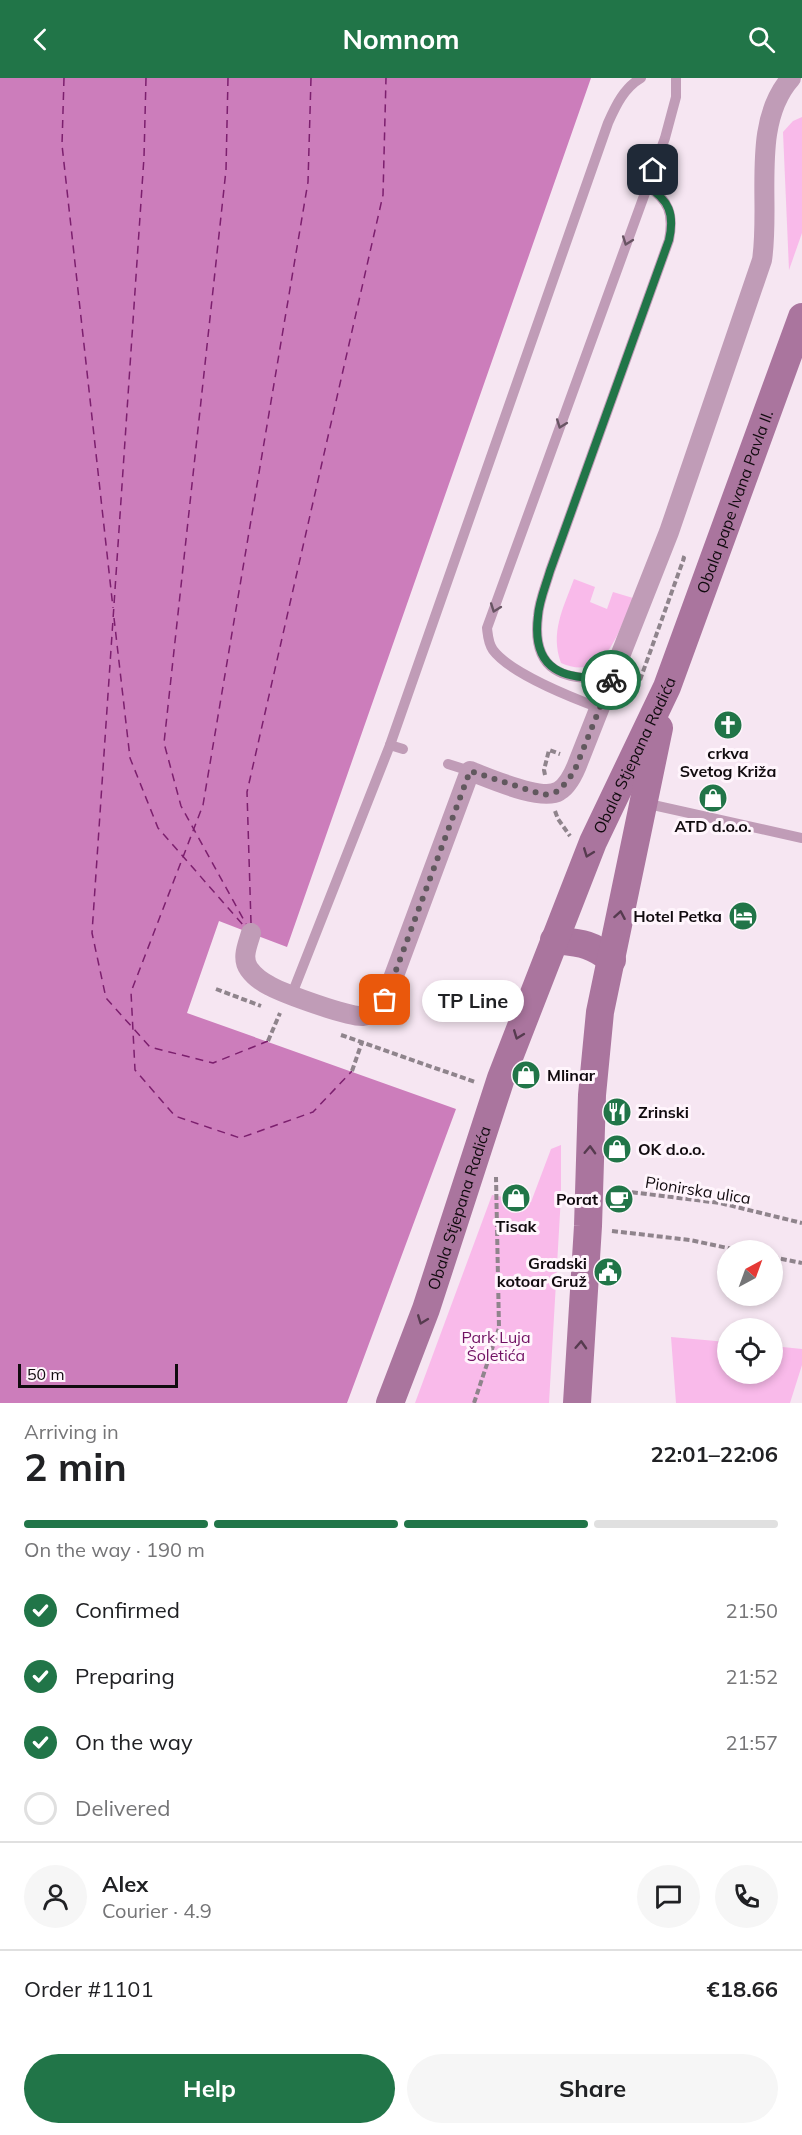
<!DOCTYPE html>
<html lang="en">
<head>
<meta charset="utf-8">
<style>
  :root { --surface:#fff; --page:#f6f6f6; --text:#202124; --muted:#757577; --line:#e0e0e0; --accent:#217548 }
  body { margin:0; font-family:Mulish,sans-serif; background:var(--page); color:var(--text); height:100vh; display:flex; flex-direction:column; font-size:22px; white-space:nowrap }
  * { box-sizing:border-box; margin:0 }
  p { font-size:20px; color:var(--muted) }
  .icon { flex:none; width:33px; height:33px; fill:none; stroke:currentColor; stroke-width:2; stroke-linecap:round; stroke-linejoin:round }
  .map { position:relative; height:1325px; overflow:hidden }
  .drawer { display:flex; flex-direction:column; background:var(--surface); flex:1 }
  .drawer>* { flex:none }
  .needle { width:39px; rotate:41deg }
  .buttons { position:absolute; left:717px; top:1162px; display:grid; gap:12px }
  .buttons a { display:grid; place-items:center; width:66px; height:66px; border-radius:50%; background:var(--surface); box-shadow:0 3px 9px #0003; font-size:30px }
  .scale { position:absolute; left:18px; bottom:15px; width:160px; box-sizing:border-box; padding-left:6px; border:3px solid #110b0f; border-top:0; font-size:16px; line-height:21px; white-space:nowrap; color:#110b0f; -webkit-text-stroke:4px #fff5fc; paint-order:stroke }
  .pin { position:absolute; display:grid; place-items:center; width:51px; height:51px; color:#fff; margin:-26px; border-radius:12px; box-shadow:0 3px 9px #0006 }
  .courier { position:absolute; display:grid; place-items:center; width:60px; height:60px; margin:-30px; border:4px solid #217548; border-radius:50%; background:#fff; color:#222; box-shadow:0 2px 8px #0007 }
  .bubble { position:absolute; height:42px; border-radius:21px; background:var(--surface); box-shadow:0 3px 9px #0003; font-size:20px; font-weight:700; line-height:42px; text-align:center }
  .summary em { font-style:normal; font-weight:700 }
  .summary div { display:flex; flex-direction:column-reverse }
  .summary { display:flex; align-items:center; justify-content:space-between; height:102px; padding:0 24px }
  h1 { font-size:39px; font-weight:700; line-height:45px }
  .bar { display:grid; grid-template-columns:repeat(4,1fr); gap:9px 6px; align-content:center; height:72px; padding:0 24px }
  .bar i { height:8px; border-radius:4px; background:var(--line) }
  .bar .active { background:var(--accent) }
  .bar p { grid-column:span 4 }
  .line { display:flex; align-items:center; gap:15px; padding:0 24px; border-top:2px solid var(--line) }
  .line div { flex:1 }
  .round { display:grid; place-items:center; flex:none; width:63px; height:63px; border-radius:32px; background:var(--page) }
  ol { padding:0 24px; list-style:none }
  li { display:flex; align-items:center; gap:18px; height:66px }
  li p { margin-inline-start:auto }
  li .icon { padding:6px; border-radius:50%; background:var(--accent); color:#fff; stroke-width:4 }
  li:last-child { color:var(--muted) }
  li i { width:33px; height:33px; border:3px solid var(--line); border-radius:50% }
  .cta { display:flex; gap:12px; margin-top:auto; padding:12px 24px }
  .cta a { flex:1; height:69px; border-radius:36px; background:var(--accent); color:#fff; font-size:24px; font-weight:700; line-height:69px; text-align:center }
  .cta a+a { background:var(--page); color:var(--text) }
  header { display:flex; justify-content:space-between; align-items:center; height:78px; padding:0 24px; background:var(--accent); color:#fff; font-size:27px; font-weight:700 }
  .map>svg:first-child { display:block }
</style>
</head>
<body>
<header><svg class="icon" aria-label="back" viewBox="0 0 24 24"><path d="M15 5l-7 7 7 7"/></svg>Nomnom<svg class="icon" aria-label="search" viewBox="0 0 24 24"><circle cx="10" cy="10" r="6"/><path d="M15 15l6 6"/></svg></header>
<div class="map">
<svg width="802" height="1325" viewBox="0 0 802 1325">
  <rect width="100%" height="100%" fill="#f6e6f2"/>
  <g fill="#f9baea">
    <polygon points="802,39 802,155 789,192 783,54 793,43"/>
    <path d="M574,501l21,8 -5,15 17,7 6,-17 20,6c-14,32 -27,85 -72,65 -11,-31 2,-54 13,-84z"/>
    <polygon points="561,1067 561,1118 549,1325 415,1325 492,1117 531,1124 551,1071"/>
    <polygon points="671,1259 727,1264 728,1296 772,1296 773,1268 802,1271 802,1287 790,1325 676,1325"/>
  </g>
  <polygon fill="#cc7dbb" points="0,0 591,0 287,869 219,843 187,935 456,1031 347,1325 0,1325"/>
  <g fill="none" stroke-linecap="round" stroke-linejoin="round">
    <g stroke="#7c1f6e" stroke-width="1.5" stroke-dasharray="8 6" stroke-linecap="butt">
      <polyline points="64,0 62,67 113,530"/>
      <polyline points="146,0 144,79 92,855 106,920 150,969 213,985 268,963"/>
      <polyline points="228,0 226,92 164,665 181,728 246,846"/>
      <polyline points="311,0 308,104 203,727 131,914 135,992 175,1038 240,1060 313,1034 352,993"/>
      <polyline points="114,540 130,680 158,750 244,848"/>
      <polyline points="251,845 247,714 383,117 386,0"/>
    </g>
    <g stroke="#8f848c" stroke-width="4" stroke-dasharray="6 3" stroke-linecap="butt">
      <polyline points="640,602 684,480 681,479"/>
      <polyline points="545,697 544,692 549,672 560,676"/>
      <polyline points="555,733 558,741 570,758"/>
      <polyline points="216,911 261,928"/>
      <polyline points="341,957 475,1004"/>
      <polyline points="268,963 280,935"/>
      <polyline points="352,993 362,964"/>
      <polyline points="614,1112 720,1125 802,1145"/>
      <polyline points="612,1153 690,1162 742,1173"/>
      <polyline points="772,1179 802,1185"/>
      <polyline points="474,1325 499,1250 496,1099"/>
    </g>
    <g stroke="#c09cb7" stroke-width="10">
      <path d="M612,599c-47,5 -81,-5 -74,-61 1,-15 8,-31 12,-45l119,-331c5,-26 0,-40 -22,-54"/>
      <path d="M600,630c-27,-10 -90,-35 -107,-58 -5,-7 -5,-14 -6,-22l178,-490 11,-41v-19"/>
      <polyline points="390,667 403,671"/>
      <polyline points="448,686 470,693"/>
      <polyline points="644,725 802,760"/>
      <path d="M292,916l98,-249 218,-622c8,-18 16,-35 33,-45"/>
    </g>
    <path stroke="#c09cb7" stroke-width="20" d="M251,855c-3,11 -10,25 -2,36 5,7 13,13 21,17 15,8 78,31 93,30 11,-2 16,-8 22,-16l85,-229c19,7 72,31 89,20 10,-6 16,-20 20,-31l90,-228 93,-272c9,-58 -12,-136 29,-182"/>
    <g stroke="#aa759e" stroke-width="28">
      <path d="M554,862c26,3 37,3 58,20"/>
      <path id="s1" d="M390,1325l36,-94 75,-231 92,-236 74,-155 135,-370"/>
      <polyline points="577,1325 588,1148 592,1017 600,934 659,650"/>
    </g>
  </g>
  <defs><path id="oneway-chevron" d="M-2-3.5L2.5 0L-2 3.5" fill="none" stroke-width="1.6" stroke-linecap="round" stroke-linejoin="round" transform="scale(1.5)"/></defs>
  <g stroke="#685463">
    <use href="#oneway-chevron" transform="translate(627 163) rotate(110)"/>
    <use href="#oneway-chevron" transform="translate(561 346) rotate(110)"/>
    <use href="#oneway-chevron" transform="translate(495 530) rotate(110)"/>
  </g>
  <g stroke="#563b4f">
    <use href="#oneway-chevron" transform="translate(588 775) rotate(111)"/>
    <use href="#oneway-chevron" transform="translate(620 837) rotate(-80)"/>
    <use href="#oneway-chevron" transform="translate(518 957) rotate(111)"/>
    <use href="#oneway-chevron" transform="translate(590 1072) rotate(-88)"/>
    <use href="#oneway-chevron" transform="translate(422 1242) rotate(111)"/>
    <use href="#oneway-chevron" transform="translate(581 1267) rotate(-87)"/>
  </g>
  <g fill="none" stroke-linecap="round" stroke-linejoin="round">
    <polyline stroke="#61585e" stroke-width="6" stroke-dasharray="0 10.8" points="385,922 470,693 544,717 559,713 574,694 611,602"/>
    <path stroke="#217548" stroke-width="8" d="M611,602l1,-3c-47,4 -81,-6 -74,-61 1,-15 8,-31 12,-45l119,-331c6,-26 0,-40 -22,-54l6,-16"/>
  </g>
  <defs>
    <g id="church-disc" transform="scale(1.5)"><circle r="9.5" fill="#217548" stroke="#fff5fc"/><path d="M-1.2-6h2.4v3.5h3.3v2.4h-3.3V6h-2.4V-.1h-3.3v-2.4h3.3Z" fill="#fff"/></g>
    <g id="shop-disc" transform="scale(1.5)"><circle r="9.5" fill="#217548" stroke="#fff5fc"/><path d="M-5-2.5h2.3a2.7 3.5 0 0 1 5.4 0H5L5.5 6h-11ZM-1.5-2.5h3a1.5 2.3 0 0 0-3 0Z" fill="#fff"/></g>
    <g id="hotel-disc" transform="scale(1.5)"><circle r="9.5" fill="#217548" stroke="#fff5fc"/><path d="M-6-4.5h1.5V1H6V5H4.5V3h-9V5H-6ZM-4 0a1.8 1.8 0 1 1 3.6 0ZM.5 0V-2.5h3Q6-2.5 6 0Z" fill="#fff"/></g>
    <g id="restaurant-disc" transform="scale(1.5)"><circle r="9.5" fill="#217548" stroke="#fff5fc"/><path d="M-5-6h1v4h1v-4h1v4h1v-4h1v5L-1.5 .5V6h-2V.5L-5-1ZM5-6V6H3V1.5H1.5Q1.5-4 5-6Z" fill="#fff"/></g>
    <g id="cafe-disc" transform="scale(1.5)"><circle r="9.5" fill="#217548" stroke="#fff5fc"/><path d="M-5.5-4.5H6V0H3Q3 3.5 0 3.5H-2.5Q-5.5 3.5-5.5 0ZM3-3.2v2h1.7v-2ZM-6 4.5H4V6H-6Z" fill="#fff"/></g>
    <g id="civic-disc" transform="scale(1.5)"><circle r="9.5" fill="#217548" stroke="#fff5fc"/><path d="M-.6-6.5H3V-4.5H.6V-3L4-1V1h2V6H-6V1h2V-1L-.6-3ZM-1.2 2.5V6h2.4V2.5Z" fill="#fff"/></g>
  </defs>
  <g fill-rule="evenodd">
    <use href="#church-disc" x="728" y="647"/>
    <use href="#shop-disc" x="713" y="720"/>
    <use href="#hotel-disc" x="743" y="838"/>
    <use href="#shop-disc" x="526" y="997"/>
    <use href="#restaurant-disc" x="617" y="1034"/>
    <use href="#shop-disc" x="617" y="1071"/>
    <use href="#shop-disc" x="516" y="1120"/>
    <use href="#cafe-disc" x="619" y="1121"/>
    <use href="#civic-disc" x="608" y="1194"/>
  </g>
  <g text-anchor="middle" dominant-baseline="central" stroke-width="6" stroke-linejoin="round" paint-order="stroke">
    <g font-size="16" fill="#110b0f" stroke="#fff5fc">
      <text stroke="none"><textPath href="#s1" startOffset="966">Obala pape Ivana Pavla II.</textPath></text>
      <text stroke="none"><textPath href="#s1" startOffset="693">Obala Stjepana Radića</textPath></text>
      <text transform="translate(698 1112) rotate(9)">Pionirska ulica</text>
      <text stroke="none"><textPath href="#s1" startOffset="207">Obala Stjepana Radića</textPath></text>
    </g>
    <g font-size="16" font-weight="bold" fill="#110b0f" stroke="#fff5fc">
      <text x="728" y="675">crkva<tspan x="728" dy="18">Svetog Križa</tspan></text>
      <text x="713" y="748">ATD d.o.o.</text>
      <text x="722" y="838" text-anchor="end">Hotel Petka</text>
      <text x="547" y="997" text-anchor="start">Mlinar</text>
      <text x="638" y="1034" text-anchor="start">Zrinski</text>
      <text x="638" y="1071" text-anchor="start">OK d.o.o.</text>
      <text x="598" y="1121" text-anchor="end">Porat</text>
      <text x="516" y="1148">Tisak</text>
      <text x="587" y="1185" text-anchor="end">Gradski<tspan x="587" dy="18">kotoar Gruž</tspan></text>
    </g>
    <g font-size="16" fill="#701062" stroke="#fff5fc">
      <text x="496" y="1259">Park Luja<tspan x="496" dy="18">Šoletića</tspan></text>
    </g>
  </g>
</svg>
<div class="buttons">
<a><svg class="needle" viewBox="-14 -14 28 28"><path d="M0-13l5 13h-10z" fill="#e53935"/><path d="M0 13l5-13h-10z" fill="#757577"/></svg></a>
<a><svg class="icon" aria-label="locate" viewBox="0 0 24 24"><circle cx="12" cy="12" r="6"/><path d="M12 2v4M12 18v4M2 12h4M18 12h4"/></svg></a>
</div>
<div class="scale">50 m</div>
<div class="pin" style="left:385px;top:922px;background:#ea580c"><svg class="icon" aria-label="bag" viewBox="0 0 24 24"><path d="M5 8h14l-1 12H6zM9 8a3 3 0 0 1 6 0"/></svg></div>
<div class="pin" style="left:653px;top:92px;background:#1f2937"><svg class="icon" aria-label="home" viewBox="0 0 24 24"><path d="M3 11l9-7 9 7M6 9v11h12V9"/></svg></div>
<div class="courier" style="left:611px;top:602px"><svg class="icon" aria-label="bike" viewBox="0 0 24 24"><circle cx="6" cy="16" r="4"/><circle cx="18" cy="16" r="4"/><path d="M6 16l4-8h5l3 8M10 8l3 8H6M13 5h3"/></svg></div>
<div class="bubble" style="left:422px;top:902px;width:102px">TP Line</div>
</div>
<section class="drawer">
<div class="summary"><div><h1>2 min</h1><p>Arriving in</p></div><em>22:01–22:06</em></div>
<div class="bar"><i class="active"></i><i class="active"></i><i class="active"></i><i></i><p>On the way · 190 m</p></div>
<ol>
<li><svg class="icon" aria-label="check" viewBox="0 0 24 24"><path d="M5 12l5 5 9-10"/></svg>Confirmed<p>21:50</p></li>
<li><svg class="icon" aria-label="check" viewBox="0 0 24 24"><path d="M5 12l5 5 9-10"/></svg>Preparing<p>21:52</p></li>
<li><svg class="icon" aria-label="check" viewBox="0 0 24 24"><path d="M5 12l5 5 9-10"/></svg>On the way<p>21:57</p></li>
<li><i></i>Delivered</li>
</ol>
<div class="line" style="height:108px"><a class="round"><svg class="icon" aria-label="person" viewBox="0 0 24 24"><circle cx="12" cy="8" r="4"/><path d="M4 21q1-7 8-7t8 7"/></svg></a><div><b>Alex</b><p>Courier · 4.9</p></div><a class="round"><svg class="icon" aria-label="chat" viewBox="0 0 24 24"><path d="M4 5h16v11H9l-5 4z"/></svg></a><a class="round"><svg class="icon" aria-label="phone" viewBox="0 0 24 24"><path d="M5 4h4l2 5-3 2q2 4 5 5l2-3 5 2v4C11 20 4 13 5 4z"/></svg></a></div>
<div class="line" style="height:78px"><div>Order #1101</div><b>€18.66</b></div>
<div class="cta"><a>Help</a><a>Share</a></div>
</section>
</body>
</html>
